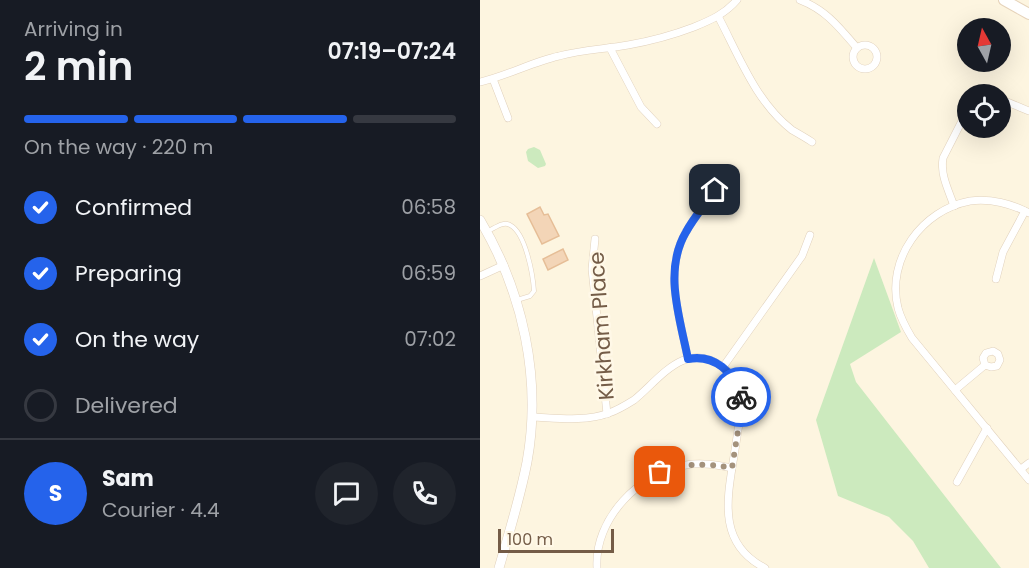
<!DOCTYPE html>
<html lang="en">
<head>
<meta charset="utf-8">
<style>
  :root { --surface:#171b24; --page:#20242c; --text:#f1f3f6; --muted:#9ea1a6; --line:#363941; --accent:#2563eb }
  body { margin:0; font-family:Poppins,sans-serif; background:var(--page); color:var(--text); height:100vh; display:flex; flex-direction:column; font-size:22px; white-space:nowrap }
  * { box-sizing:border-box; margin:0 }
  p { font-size:20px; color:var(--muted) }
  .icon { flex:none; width:33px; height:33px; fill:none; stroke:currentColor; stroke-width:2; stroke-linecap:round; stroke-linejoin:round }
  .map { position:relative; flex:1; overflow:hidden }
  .details { display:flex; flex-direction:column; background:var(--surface); width:480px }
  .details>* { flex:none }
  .needle { width:39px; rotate:352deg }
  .controls { position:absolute; left:477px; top:18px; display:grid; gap:12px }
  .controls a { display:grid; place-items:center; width:54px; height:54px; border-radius:50%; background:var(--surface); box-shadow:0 6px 24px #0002; font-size:30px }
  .scale { position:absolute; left:18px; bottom:15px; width:116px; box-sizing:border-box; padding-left:6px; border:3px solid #745c47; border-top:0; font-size:16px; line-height:21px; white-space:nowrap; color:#745c47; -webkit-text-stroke:4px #fff8e7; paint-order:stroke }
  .pin { position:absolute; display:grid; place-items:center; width:51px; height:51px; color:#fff; margin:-26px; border-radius:12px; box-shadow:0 3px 9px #0006 }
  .courier { position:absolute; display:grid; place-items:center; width:60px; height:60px; margin:-30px; border:4px solid #2563eb; border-radius:50%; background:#fff; color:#222; box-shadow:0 2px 8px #0007 }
  .head em { font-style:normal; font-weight:600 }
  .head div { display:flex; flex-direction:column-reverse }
  .head { display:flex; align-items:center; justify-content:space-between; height:102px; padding:0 24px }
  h1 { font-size:39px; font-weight:600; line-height:45px }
  .bar { display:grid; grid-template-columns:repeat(4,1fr); gap:9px 6px; align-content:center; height:72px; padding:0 24px }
  .bar i { height:8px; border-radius:4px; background:var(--line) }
  .bar .on { background:var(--accent) }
  .bar p { grid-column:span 4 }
  .line { display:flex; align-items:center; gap:15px; padding:0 24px; border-top:2px solid var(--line) }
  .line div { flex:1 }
  .round { display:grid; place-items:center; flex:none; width:63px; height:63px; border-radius:32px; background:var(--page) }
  ol { padding:0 24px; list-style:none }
  li { display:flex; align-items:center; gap:18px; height:66px }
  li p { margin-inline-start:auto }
  li .icon { padding:6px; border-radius:50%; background:var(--accent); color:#fff; stroke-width:4 }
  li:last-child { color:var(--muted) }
  li i { width:33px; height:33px; border:3px solid var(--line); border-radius:50% }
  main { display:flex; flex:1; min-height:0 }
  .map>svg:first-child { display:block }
</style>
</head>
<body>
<main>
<section class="details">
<div class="head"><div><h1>2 min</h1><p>Arriving in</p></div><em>07:19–07:24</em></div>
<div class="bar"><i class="on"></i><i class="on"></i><i class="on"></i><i></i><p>On the way · 220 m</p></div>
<ol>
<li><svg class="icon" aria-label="check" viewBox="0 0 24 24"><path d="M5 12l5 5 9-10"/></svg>Confirmed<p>06:58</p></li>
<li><svg class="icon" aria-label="check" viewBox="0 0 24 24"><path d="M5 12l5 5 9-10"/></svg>Preparing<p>06:59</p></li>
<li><svg class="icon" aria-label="check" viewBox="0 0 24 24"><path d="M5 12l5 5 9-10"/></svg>On the way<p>07:02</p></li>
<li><i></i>Delivered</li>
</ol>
<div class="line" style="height:108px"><b class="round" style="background:var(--accent);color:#fff">S</b><div><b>Sam</b><p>Courier · 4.4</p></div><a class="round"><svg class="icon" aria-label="chat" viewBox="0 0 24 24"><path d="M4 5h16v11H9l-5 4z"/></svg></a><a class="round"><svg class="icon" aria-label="phone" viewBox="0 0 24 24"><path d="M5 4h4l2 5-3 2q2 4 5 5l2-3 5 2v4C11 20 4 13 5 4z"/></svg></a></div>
</section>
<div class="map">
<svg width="549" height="568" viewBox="0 0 549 568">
  <rect width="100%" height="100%" fill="#fdf5e0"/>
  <g fill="#cceabe">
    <polygon points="54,147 60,150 66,164 65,166 58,168 48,161 46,152 48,149"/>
    <polygon points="394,258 421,332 370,364 376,382 521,568 449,568 433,541 409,517 358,496 336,420"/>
  </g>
  <g fill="#f3d5b7" stroke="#e6be97" stroke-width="1.5">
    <polygon points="60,207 64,215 68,214 79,236 62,244 47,214"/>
    <polygon points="83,249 88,260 68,270 63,259"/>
  </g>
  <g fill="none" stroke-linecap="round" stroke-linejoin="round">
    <g stroke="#e1d1bc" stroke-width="5">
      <path id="service" d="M8,231c7,-3 15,-10 22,-6 16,8 23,51 24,66l-4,5 -13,4"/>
    </g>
    <g stroke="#e1d1bc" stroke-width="8">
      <g id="minor">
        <path d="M320,0c26,10 39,27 57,48"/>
        <path d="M238,16c21,40 38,86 74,114 7,4 14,8 20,12"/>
        <circle cx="385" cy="57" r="12"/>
        <polyline points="130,48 161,107 177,124"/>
        <polyline points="13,79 28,118"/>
        <path d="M0,82c27,-6 52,-20 79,-26 22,-6 46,-7 69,-11 23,-4 45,-10 66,-18 17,-7 31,-13 43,-27"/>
        <polyline points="520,99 549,111"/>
        <path d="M474,206c-5,-15 -14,-31 -11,-48l25,-49"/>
        <path d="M549,213c-17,-9 -39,-15 -59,-12 -48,9 -84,58 -72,107 3,11 8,20 14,30l117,142"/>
        <polyline points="115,239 112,269 127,414"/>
        <polyline points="0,276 24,265"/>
        <polyline points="516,279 523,252 545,211"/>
        <path d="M208,359c-8,-41 -25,-88 -2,-127 8,-15 20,-28 29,-42"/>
        <polyline points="243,367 322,256 330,235"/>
        <polyline points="475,390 505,365 503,358 506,353 513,351 518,354 520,360 517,366 511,367 505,365"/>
        <path d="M52,417c25,1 53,5 77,-4 9,-3 17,-8 25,-13 26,-21 51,-61 89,-33 15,11 19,27 18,45 -3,16 -5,33 -8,50 -7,42 -13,83 32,106"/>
        <polyline points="541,469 549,463"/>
        <polyline points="477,482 507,428"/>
        <path d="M117,568c-3,-49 42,-95 89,-103 15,-3 31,0 46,3"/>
      </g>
    </g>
    <g stroke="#e1d1bc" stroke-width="10">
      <path id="tertiary" d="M0,220c43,72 62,159 47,242 -7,36 -18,71 -28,106"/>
    </g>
    <g stroke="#e6d3ba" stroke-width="12">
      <polyline id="secondary" points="524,0 549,14"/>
    </g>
    <use href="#service" stroke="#fff" stroke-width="4"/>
    <use href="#minor" stroke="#fff" stroke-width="7"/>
    <use href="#tertiary" stroke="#fff" stroke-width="9"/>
    <use href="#secondary" stroke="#fff" stroke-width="10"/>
  </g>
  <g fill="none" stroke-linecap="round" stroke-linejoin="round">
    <path stroke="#a4927d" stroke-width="6" stroke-dasharray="0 10.8" d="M180,472c25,-9 46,-9 72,-4l9,-56v-15"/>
    <path stroke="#2563eb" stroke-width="8" d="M235,190c-9,14 -21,27 -29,42 -23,39 -6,86 2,127 26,-5 47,13 53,38"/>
  </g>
  <g text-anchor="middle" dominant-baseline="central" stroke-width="5" stroke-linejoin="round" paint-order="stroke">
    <g font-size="21" fill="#745c47" stroke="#fff8e7">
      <text transform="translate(121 326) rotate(-94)">Kirkham Place</text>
    </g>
  </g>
</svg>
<div class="controls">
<a><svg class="needle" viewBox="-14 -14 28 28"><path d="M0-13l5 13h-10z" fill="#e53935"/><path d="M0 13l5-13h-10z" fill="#9ea1a6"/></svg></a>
<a><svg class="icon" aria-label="locate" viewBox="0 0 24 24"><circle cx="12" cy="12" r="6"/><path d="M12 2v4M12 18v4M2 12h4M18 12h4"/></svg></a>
</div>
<div class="scale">100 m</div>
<div class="pin" style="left:180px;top:472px;background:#ea580c"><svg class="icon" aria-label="bag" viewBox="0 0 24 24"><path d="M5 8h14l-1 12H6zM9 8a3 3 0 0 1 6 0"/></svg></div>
<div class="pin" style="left:235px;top:190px;background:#1f2937"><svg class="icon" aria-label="home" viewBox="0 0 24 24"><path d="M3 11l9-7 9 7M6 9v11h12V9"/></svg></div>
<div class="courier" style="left:261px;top:397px"><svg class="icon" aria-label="bike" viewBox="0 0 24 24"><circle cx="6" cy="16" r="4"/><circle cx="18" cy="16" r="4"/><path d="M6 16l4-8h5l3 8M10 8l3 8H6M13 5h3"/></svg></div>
</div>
</main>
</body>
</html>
